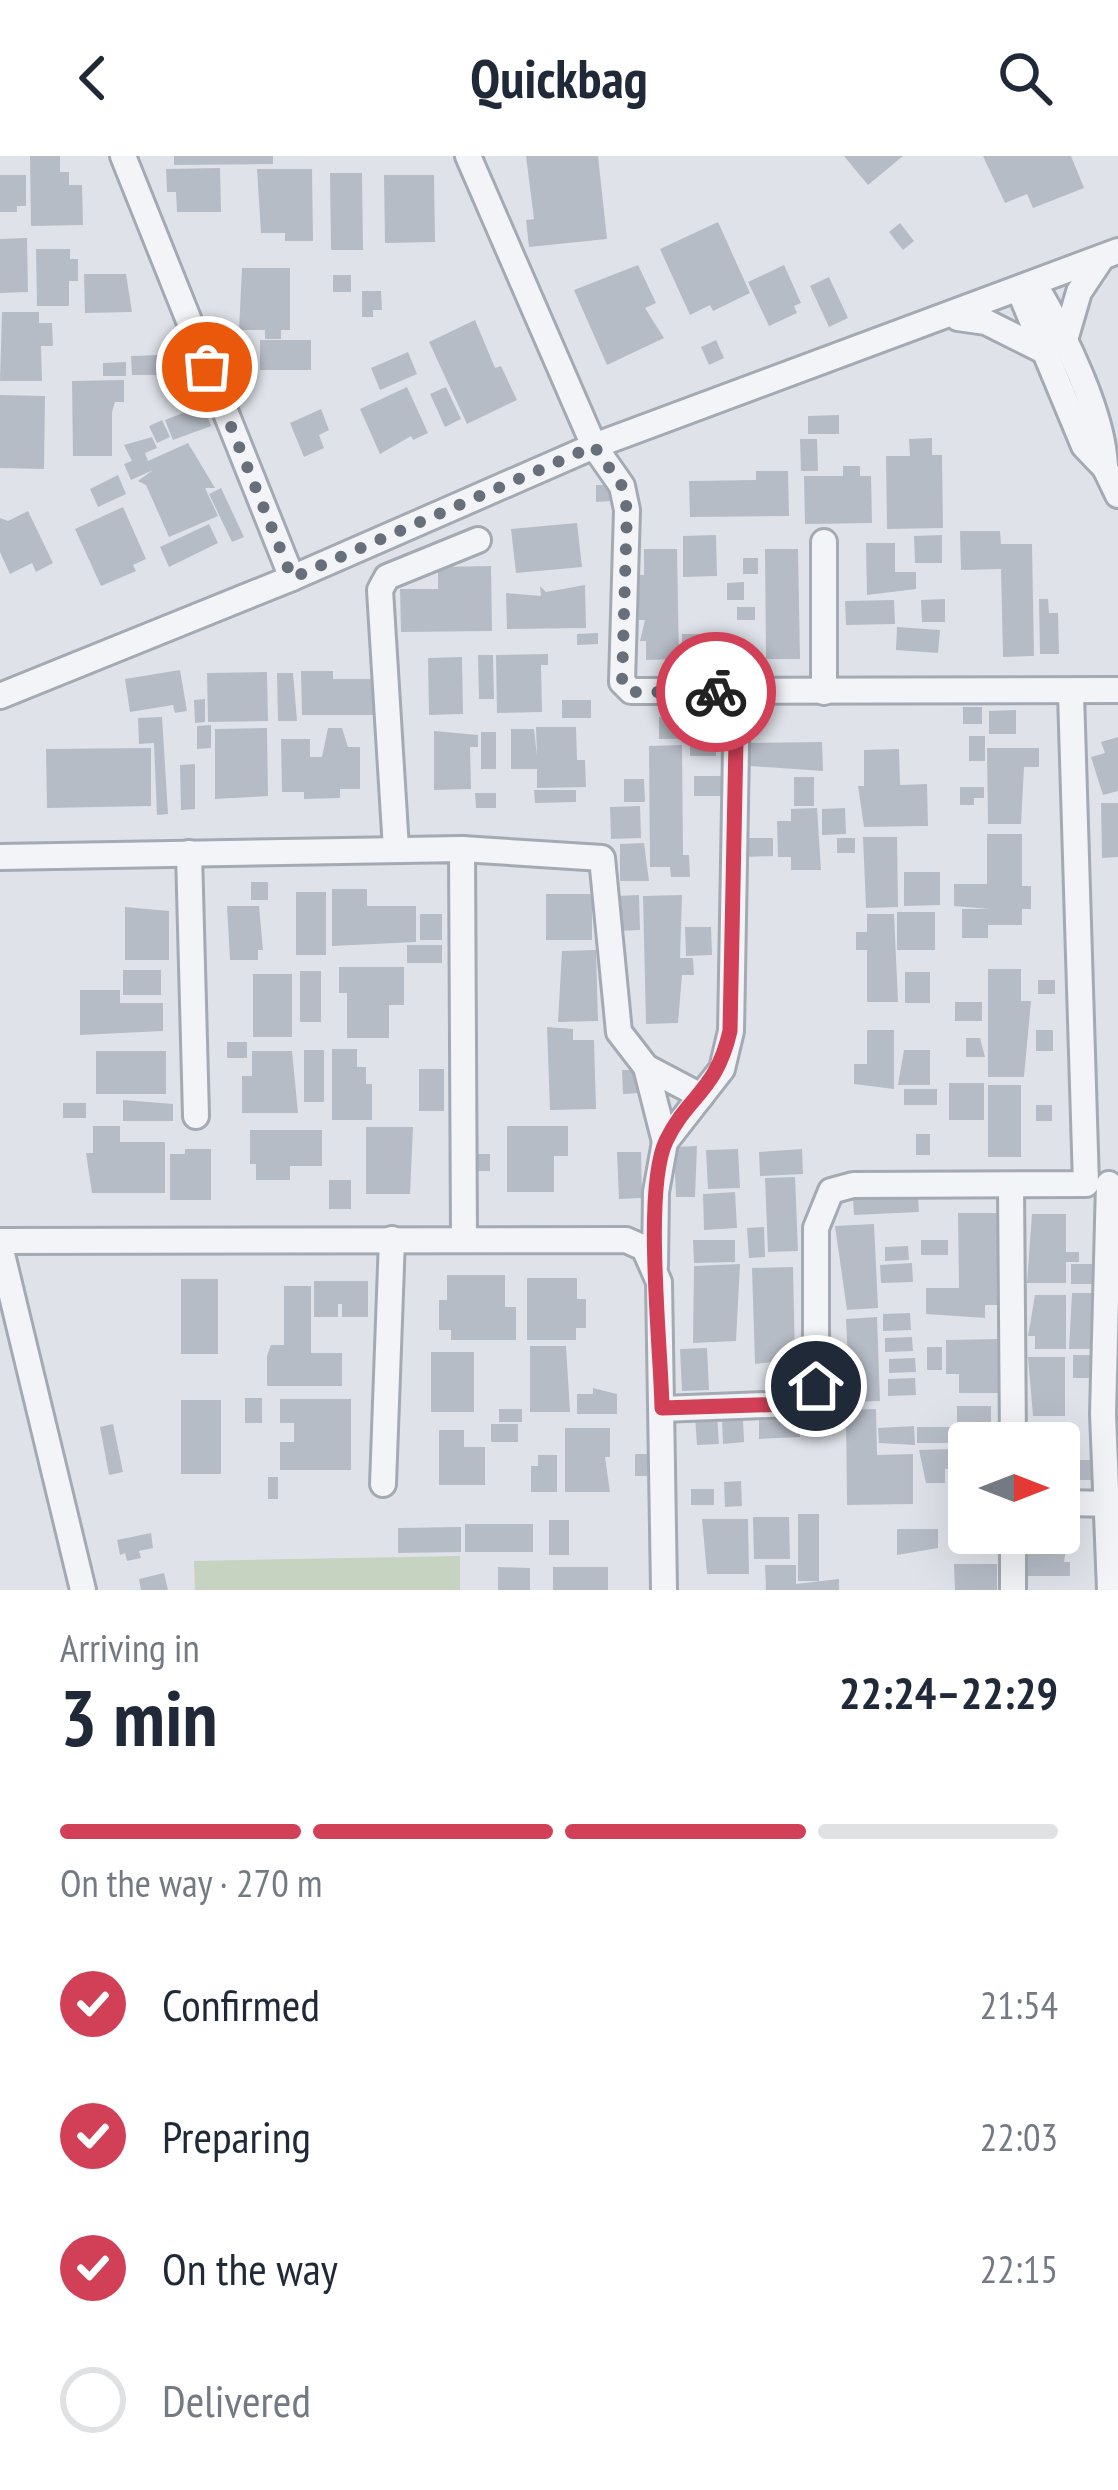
<!DOCTYPE html>
<html lang="en">
<head>
<meta charset="utf-8">
<style>
  :root { --surface:#fff; --page:#f2f2f3; --text:#1f2937; --muted:#747a83; --line:#e0e1e3; --accent:#d24058 }
  body { margin:0; font-family:"PT Sans Narrow",sans-serif; background:var(--page); color:var(--text); height:100vh; display:flex; flex-direction:column; font-size:45px; white-space:nowrap }
  * { box-sizing:border-box; margin:0 }
  p { font-size:39px; color:var(--muted) }
  .icon { flex:none; width:66px; height:66px; fill:none; stroke:currentColor; stroke-width:2; stroke-linecap:round; stroke-linejoin:round }
  .map { position:relative; height:1434px; overflow:hidden }
  .side { display:flex; flex-direction:column; background:var(--surface); flex:1 }
  .side>* { flex:none }
  .needle { width:78px; rotate:90deg }
  .controls { position:absolute; left:948px; top:1266px; display:grid; gap:24px }
  .controls a { display:grid; place-items:center; width:132px; height:132px; border-radius:12px; background:var(--surface); box-shadow:0 12px 48px #0002; font-size:60px }
  .pin { position:absolute; display:grid; place-items:center; width:102px; height:102px; color:#fff; margin:-51px; border:6px solid #fff; border-radius:50%; box-shadow:0 3px 12px #0007 }
  .courier { position:absolute; display:grid; place-items:center; width:120px; height:120px; margin:-60px; border:9px solid #d24058; border-radius:50%; background:#fff; color:#222; box-shadow:0 3px 15px #0007 }
  .overview em { font-style:normal; font-weight:700 }
  .overview div { display:flex; flex-direction:column-reverse }
  .overview { display:flex; align-items:center; justify-content:space-between; height:204px; padding:0 60px }
  h1 { font-size:78px; font-weight:700; line-height:90px }
  .bar { display:grid; grid-template-columns:repeat(4,1fr); gap:18px 12px; align-content:center; height:144px; padding:0 60px }
  .bar i { height:15px; border-radius:9px; background:var(--line) }
  .bar .current { background:var(--accent) }
  .bar p { grid-column:span 4 }
  ol { padding:0 60px; list-style:none }
  li { display:flex; align-items:center; gap:36px; height:132px }
  li p { margin-inline-start:auto }
  li .icon { padding:12px; border-radius:50%; background:var(--accent); color:#fff; stroke-width:4 }
  li:last-child { color:var(--muted) }
  li i { width:66px; height:66px; border:6px solid var(--line); border-radius:50% }
  header { display:flex; justify-content:space-between; align-items:center; height:156px; padding:0 60px; background:var(--surface); font-size:54px; font-weight:700 }
  .map>svg:first-child { display:block }
</style>
</head>
<body>
<header><svg class="icon" aria-label="back" viewBox="0 0 24 24"><path d="M15 5l-7 7 7 7"/></svg>Quickbag<svg class="icon" aria-label="search" viewBox="0 0 24 24"><circle cx="10" cy="10" r="6"/><path d="M15 15l6 6"/></svg></header>
<div class="map">
<svg width="1118" height="1434" viewBox="0 0 1118 1434">
  <rect width="100%" height="100%" fill="#dfe3e9"/>
  <polygon fill="#c5d3c0" points="460,1400 460,1434 195,1434 194,1405"/>
  <g fill="#b6bcc6">
    <polygon points="30,0 60,0 60,16 69,16 69,29 82,29 83,69 31,70"/>
    <polygon points="174,0 273,0 273,8 174,9"/>
    <polygon points="526,0 598,0 607,83 529,91 526,64 534,63"/>
    <polygon points="844,0 903,0 868,29"/>
    <polygon points="983,0 1071,0 1084,32 1033,52 1027,38 1005,47"/>
    <polygon points="220,12 221,56 177,56 176,36 167,36 166,13"/>
    <polygon points="257,13 312,13 313,85 285,85 285,77 261,77"/>
    <polygon points="330,17 362,17 363,94 331,94"/>
    <polygon points="0,19 26,19 26,50 17,50 17,56 0,56"/>
    <polygon points="384,19 434,19 435,86 385,87"/>
    <polygon points="718,66 750,137 713,155 710,149 690,159 660,93"/>
    <polygon points="900,67 914,85 903,94 889,76"/>
    <polygon points="27,82 28,136 0,137 0,83"/>
    <polygon points="36,93 70,93 70,103 78,103 78,125 69,125 69,150 37,150"/>
    <polygon points="638,109 656,147 645,152 664,182 607,209 574,134"/>
    <polygon points="784,109 801,147 794,150 797,157 769,170 748,126"/>
    <polygon points="242,112 290,112 290,174 281,174 281,183 265,183 265,174 239,174"/>
    <polygon points="84,118 126,118 132,156 85,157"/>
    <rect x="333" y="119" width="18" height="17"/>
    <polygon points="829,121 848,162 829,171 810,130"/>
    <polygon points="362,135 381,135 382,154 373,154 373,161 362,161"/>
    <polygon points="2,156 39,156 39,167 52,167 53,190 41,190 42,225 0,225"/>
    <polygon points="475,164 495,212 501,210 517,244 467,268 429,186"/>
    <rect x="260" y="184" width="51" height="30"/>
    <polygon points="716,184 724,202 709,209 701,191"/>
    <polygon points="408,196 417,218 380,234 371,212"/>
    <polygon points="160,199 160,219 132,219 131,200"/>
    <polygon points="126,206 126,220 103,220 103,207"/>
    <polygon points="124,224 124,246 115,246 112,256 112,300 73,300 72,225"/>
    <polygon points="407,231 428,277 413,284 411,280 380,298 360,253"/>
    <polygon points="446,231 461,263 445,271 430,238"/>
    <polygon points="0,239 45,240 44,313 0,312"/>
    <polygon points="203,249 211,270 173,284 165,264"/>
    <polygon points="321,253 329,274 319,279 324,292 304,301 290,267"/>
    <polygon points="839,259 839,278 808,278 808,260"/>
    <polygon points="162,264 170,281 157,287 149,270"/>
    <polygon points="152,281 157,292 145,297 148,305 188,287 215,332 205,332 218,360 169,381 146,329 138,325 153,314 131,324 124,308 132,305 124,289"/>
    <polygon points="932,282 932,299 942,299 943,372 887,373 886,300 910,300 909,283"/>
    <polygon points="800,283 817,283 818,315 801,315"/>
    <polygon points="843,310 860,310 860,320 871,320 872,367 805,368 804,320 843,320"/>
    <polygon points="756,315 788,315 789,360 690,361 689,325 756,324"/>
    <polygon points="118,319 126,338 98,351 90,333"/>
    <polygon points="596,329 610,329 611,345 596,346"/>
    <polygon points="221,332 244,381 232,386 209,338"/>
    <polygon points="123,351 146,403 133,409 136,415 101,430 75,373"/>
    <polygon points="28,355 53,407 36,416 32,407 10,418 0,396 0,362 8,365"/>
    <polygon points="577,367 582,411 516,417 511,373"/>
    <polygon points="209,368 218,387 169,411 160,391"/>
    <polygon points="960,375 1000,375 1001,388 1032,388 1034,500 1003,501 1001,413 961,414"/>
    <polygon points="716,379 717,420 683,421 683,380"/>
    <polygon points="942,379 942,407 915,407 914,380"/>
    <polygon points="866,387 895,387 895,416 916,416 916,433 867,439"/>
    <polygon points="644,393 677,393 679,503 646,504 646,485 640,485 645,464 639,464 639,449 634,449 633,419 644,419"/>
    <polygon points="765,393 798,393 800,503 766,503"/>
    <rect x="743" y="402" width="15" height="16"/>
    <polygon points="491,410 492,475 401,476 400,433 438,433 438,411"/>
    <polygon points="744,426 744,444 727,444 727,427"/>
    <polygon points="585,429 586,472 507,473 506,437 541,440 540,430 546,436"/>
    <polygon points="945,443 945,466 922,466 921,444"/>
    <polygon points="1039,443 1048,443 1049,457 1058,457 1059,498 1040,498"/>
    <polygon points="894,444 895,468 846,469 845,445"/>
    <rect x="737" y="451" width="18" height="13"/>
    <polygon points="897,471 940,474 938,497 896,494"/>
    <polygon points="598,477 598,488 577,489 577,478"/>
    <rect x="682" y="478" width="33" height="30"/>
    <polygon points="548,498 548,509 541,509 542,556 497,557 496,499"/>
    <polygon points="478,499 493,499 494,543 479,543"/>
    <polygon points="462,501 463,558 429,559 428,502"/>
    <polygon points="180,514 187,555 175,557 173,549 130,556 125,523"/>
    <polygon points="301,515 333,515 333,523 372,523 373,559 302,559"/>
    <polygon points="267,516 268,565 208,566 207,517"/>
    <polygon points="277,517 293,517 297,565 278,565"/>
    <polygon points="205,543 205,566 195,567 194,544"/>
    <rect x="562" y="544" width="29" height="18"/>
    <rect x="963" y="551" width="19" height="17"/>
    <polygon points="1016,554 1016,578 989,578 989,555"/>
    <polygon points="727,560 727,582 659,583 659,561"/>
    <polygon points="162,561 168,658 157,659 154,587 139,588 138,562"/>
    <polygon points="211,569 211,592 197,593 197,570"/>
    <polygon points="536,571 576,571 577,604 585,604 586,631 537,632 537,613 511,613 511,573 534,573 537,600"/>
    <polygon points="267,572 268,640 215,643 215,573"/>
    <polygon points="328,572 342,572 348,591 360,591 360,633 340,633 340,642 304,643 304,636 282,636 281,583 310,583 310,601 322,601"/>
    <polygon points="434,575 478,579 478,591 470,591 471,633 434,634"/>
    <rect x="481" y="576" width="15" height="37"/>
    <rect x="969" y="580" width="16" height="25"/>
    <polygon points="1118,581 1118,635 1103,639 1091,601 1105,597 1101,586"/>
    <polygon points="822,586 823,615 750,610 750,587"/>
    <rect x="690" y="588" width="26" height="12"/>
    <polygon points="682,589 683,699 689,699 690,721 671,721 670,711 650,711 649,590"/>
    <polygon points="151,592 151,650 47,652 46,593"/>
    <polygon points="987,592 1039,592 1039,611 1024,611 1021,668 988,668"/>
    <polygon points="899,593 900,629 927,628 928,670 864,671 858,630 864,630 864,594"/>
    <polygon points="195,608 195,653 181,654 180,609"/>
    <polygon points="694,620 723,620 724,640 694,640"/>
    <rect x="794" y="621" width="20" height="29"/>
    <polygon points="624,623 644,623 645,646 624,646"/>
    <polygon points="960,631 984,631 984,642 974,642 974,649 960,649"/>
    <polygon points="534,634 576,634 576,646 535,647"/>
    <polygon points="475,637 496,637 496,652 476,652"/>
    <polygon points="1101,647 1118,647 1118,701 1102,702"/>
    <polygon points="640,650 641,682 611,683 610,651"/>
    <polygon points="817,652 821,714 791,714 791,701 778,701 777,665 791,665 791,653"/>
    <polygon points="845,652 846,678 822,679 822,653"/>
    <polygon points="987,678 1022,678 1022,730 1031,730 1031,753 1022,753 1022,769 988,769 988,782 962,782 962,753 990,753 954,750 954,728 987,728"/>
    <polygon points="863,681 897,681 898,751 866,752"/>
    <polygon points="743,682 773,682 773,700 744,701"/>
    <rect x="837" y="682" width="18" height="15"/>
    <polygon points="644,687 649,725 620,725 620,688"/>
    <polygon points="904,716 940,716 940,749 904,750"/>
    <rect x="251" y="726" width="17" height="18"/>
    <polygon points="332,733 367,733 367,750 416,750 416,786 332,790"/>
    <rect x="296" y="736" width="30" height="63"/>
    <rect x="546" y="738" width="46" height="46"/>
    <polygon points="639,739 640,774 617,775 617,740"/>
    <polygon points="682,739 680,802 693,802 694,819 682,819 678,867 646,868 643,740"/>
    <polygon points="227,750 259,750 263,794 258,794 258,804 230,804"/>
    <polygon points="125,751 169,755 169,804 125,804"/>
    <rect x="897" y="756" width="38" height="38"/>
    <rect x="420" y="758" width="22" height="26"/>
    <polygon points="867,758 894,758 898,846 867,846 867,794 856,794 856,776 867,776"/>
    <polygon points="685,771 711,771 712,799 686,800"/>
    <rect x="407" y="789" width="35" height="18"/>
    <polygon points="596,794 598,865 558,866 562,795"/>
    <polygon points="339,811 404,811 404,849 389,849 389,882 347,882 347,837 339,837"/>
    <polygon points="988,813 1021,813 1021,845 1031,845 1024,921 988,921"/>
    <rect x="123" y="814" width="38" height="25"/>
    <rect x="300" y="815" width="21" height="51"/>
    <rect x="905" y="816" width="25" height="31"/>
    <rect x="253" y="818" width="39" height="63"/>
    <rect x="1038" y="824" width="17" height="14"/>
    <polygon points="80,834 120,834 120,847 163,847 163,875 80,879"/>
    <rect x="955" y="846" width="27" height="19"/>
    <polygon points="547,871 573,873 573,884 594,884 596,953 550,954"/>
    <polygon points="867,874 894,874 894,933 854,928 854,908 867,908"/>
    <rect x="1036" y="874" width="17" height="21"/>
    <polygon points="966,882 980,882 985,901 966,901"/>
    <rect x="227" y="886" width="20" height="16"/>
    <polygon points="332,893 357,893 357,911 366,911 366,928 372,928 372,964 332,964"/>
    <rect x="304" y="894" width="20" height="52"/>
    <polygon points="904,894 930,894 930,929 898,929"/>
    <rect x="96" y="895" width="70" height="43"/>
    <polygon points="252,895 292,895 298,957 242,957 242,920 252,920"/>
    <rect x="419" y="913" width="25" height="42"/>
    <polygon points="622,914 640,914 641,937 623,938"/>
    <rect x="949" y="927" width="35" height="37"/>
    <rect x="988" y="929" width="33" height="72"/>
    <rect x="904" y="933" width="33" height="16"/>
    <polygon points="123,944 173,948 173,965 123,965"/>
    <rect x="63" y="947" width="23" height="15"/>
    <rect x="1036" y="949" width="16" height="16"/>
    <polygon points="93,970 120,970 120,986 165,986 165,1037 92,1037 86,997 93,997"/>
    <polygon points="507,970 568,970 568,1000 554,1000 554,1036 507,1036"/>
    <polygon points="366,971 413,971 410,1038 366,1038"/>
    <polygon points="250,974 322,974 322,1010 290,1010 290,1024 256,1024 256,1008 250,1008"/>
    <rect x="916" y="978" width="14" height="21"/>
    <polygon points="697,990 695,1041 676,1041 674,991"/>
    <polygon points="185,993 211,993 211,1044 170,1044 170,998 185,998"/>
    <polygon points="738,993 740,1032 708,1033 706,994"/>
    <polygon points="802,993 803,1018 760,1020 759,996"/>
    <polygon points="617,996 641,996 642,1042 619,1043"/>
    <rect x="477" y="998" width="13" height="17"/>
    <polygon points="795,1021 798,1095 768,1096 765,1022"/>
    <rect x="329" y="1024" width="22" height="29"/>
    <polygon points="735,1036 737,1072 704,1074 703,1038"/>
    <polygon points="918,1040 919,1056 854,1059 853,1043"/>
    <polygon points="958,1057 998,1057 999,1149 985,1149 985,1162 926,1158 926,1132 959,1132"/>
    <polygon points="1032,1058 1066,1058 1066,1096 1079,1096 1079,1106 1066,1106 1066,1127 1027,1127"/>
    <polygon points="874,1068 878,1152 847,1154 835,1070"/>
    <polygon points="764,1071 765,1101 749,1102 747,1072"/>
    <polygon points="693,1084 735,1084 735,1106 694,1107"/>
    <rect x="921" y="1084" width="27" height="15"/>
    <polygon points="908,1090 909,1104 885,1105 885,1091"/>
    <polygon points="912,1107 913,1126 881,1127 880,1109"/>
    <polygon points="740,1108 736,1185 693,1187 694,1110"/>
    <rect x="1071" y="1108" width="28" height="20"/>
    <polygon points="793,1111 795,1203 755,1208 752,1112"/>
    <polygon points="447,1119 505,1119 505,1151 516,1151 516,1184 451,1184 451,1174 439,1174 439,1144 447,1144"/>
    <polygon points="527,1122 577,1122 577,1143 586,1143 586,1172 576,1172 576,1184 527,1184"/>
    <rect x="181" y="1123" width="37" height="75"/>
    <polygon points="314,1125 368,1125 368,1161 342,1161 342,1148 338,1148 338,1161 314,1161"/>
    <polygon points="284,1130 311,1130 311,1197 342,1197 342,1230 267,1230 267,1200 271,1189 284,1189"/>
    <polygon points="1072,1137 1100,1137 1100,1193 1069,1193"/>
    <polygon points="1035,1139 1066,1139 1066,1193 1035,1193 1035,1180 1028,1180"/>
    <polygon points="910,1157 911,1174 883,1175 883,1158"/>
    <polygon points="877,1161 880,1245 850,1246 846,1163"/>
    <polygon points="912,1181 913,1195 885,1196 885,1182"/>
    <polygon points="1000,1183 1000,1237 959,1237 959,1218 946,1218 946,1184"/>
    <polygon points="530,1190 566,1190 570,1256 530,1256"/>
    <rect x="927" y="1191" width="15" height="23"/>
    <polygon points="707,1192 709,1234 682,1235 680,1193"/>
    <rect x="431" y="1196" width="43" height="60"/>
    <rect x="1073" y="1199" width="24" height="23"/>
    <polygon points="1028,1201 1065,1201 1065,1260 1033,1260"/>
    <polygon points="915,1202 916,1216 889,1217 889,1203"/>
    <polygon points="915,1222 916,1239 888,1240 888,1223"/>
    <polygon points="593,1232 617,1238 617,1258 577,1258 577,1238 593,1238"/>
    <rect x="245" y="1242" width="17" height="25"/>
    <polygon points="280,1243 351,1243 351,1314 280,1314 280,1286 294,1286 294,1267 280,1267"/>
    <rect x="181" y="1244" width="40" height="74"/>
    <polygon points="957,1250 991,1250 991,1268 999,1268 999,1287 969,1287 969,1337 957,1337"/>
    <rect x="499" y="1253" width="23" height="13"/>
    <polygon points="876,1253 877,1299 913,1298 913,1348 847,1349 846,1254"/>
    <polygon points="717,1259 719,1288 697,1289 695,1260"/>
    <polygon points="800,1260 800,1281 759,1283 759,1262"/>
    <polygon points="743,1263 744,1286 723,1288 722,1264"/>
    <polygon points="113,1268 123,1316 109,1319 100,1271"/>
    <rect x="491" y="1268" width="27" height="18"/>
    <polygon points="914,1270 915,1289 879,1287 878,1272"/>
    <polygon points="1028,1270 1063,1270 1063,1324 1059,1324 1059,1287 1028,1287"/>
    <rect x="917" y="1271" width="36" height="16"/>
    <polygon points="565,1272 610,1272 610,1301 605,1301 610,1336 565,1336"/>
    <polygon points="439,1274 464,1274 464,1291 485,1291 485,1329 439,1329"/>
    <polygon points="953,1293 953,1313 945,1313 945,1327 926,1327 919,1294"/>
    <rect x="635" y="1298" width="12" height="22"/>
    <polygon points="538,1299 557,1299 557,1336 531,1336 531,1310 538,1310"/>
    <rect x="1068" y="1304" width="25" height="20"/>
    <rect x="268" y="1321" width="10" height="22"/>
    <polygon points="741,1325 742,1350 725,1351 724,1326"/>
    <rect x="691" y="1333" width="23" height="16"/>
    <rect x="798" y="1358" width="21" height="67"/>
    <polygon points="753,1361 789,1361 790,1403 754,1403"/>
    <polygon points="702,1363 748,1363 749,1418 707,1418"/>
    <rect x="549" y="1364" width="20" height="35"/>
    <polygon points="1059,1367 1070,1367 1064,1406 1070,1406 1070,1420 1026,1420 1026,1377 1059,1377"/>
    <rect x="465" y="1368" width="68" height="28"/>
    <polygon points="461,1371 461,1396 398,1397 398,1372"/>
    <polygon points="897,1373 938,1373 938,1392 897,1399"/>
    <polygon points="151,1377 153,1392 139,1395 141,1402 127,1405 125,1397 120,1399 117,1384"/>
    <polygon points="954,1408 997,1408 997,1434 955,1434"/>
    <polygon points="765,1409 796,1409 796,1428 839,1423 839,1434 766,1434"/>
    <polygon points="498,1411 530,1412 530,1434 498,1434"/>
    <rect x="553" y="1411" width="55" height="23"/>
    <polygon points="164,1417 168,1434 141,1434 139,1423"/>
  </g>
  <g fill="none" stroke-linecap="round" stroke-linejoin="round">
    <g stroke="#a4aab3" stroke-width="30">
      <g id="minor">
        <polyline points="123,0 292,422"/>
        <polyline points="468,0 594,290 622,330 627,354 622,526 631,535 1118,534"/>
        <path d="M1035,129c28,47 69,129 70,183"/>
        <polyline points="1020,136 1084,290 1105,312 1118,339"/>
        <polyline points="958,162 986,166 1040,193"/>
        <polyline points="1065,184 1079,136 1101,103"/>
        <polyline points="824,386 824,536"/>
        <polyline points="0,540 292,422 594,290 1118,95"/>
        <polyline points="396,693 380,434 387,421 478,384"/>
        <polyline points="462,693 602,702 619,876 646,911 701,940"/>
        <polyline points="189,697 196,960"/>
        <polyline points="0,701 462,693 464,1083"/>
        <polyline points="646,911 665,986"/>
        <polyline points="1109,1028 1103,1258 1110,1434"/>
        <polyline points="1011,1030 1013,1287"/>
        <polyline points="0,1085 626,1084 644,1092 659,1126 664,1434"/>
        <polyline points="0,1090 83,1434"/>
        <polyline points="655,1110 656,1036 665,986 722,913 731,875 737,536"/>
        <polyline points="662,1253 792,1248 812,1241 816,1230 816,1072 831,1035 853,1029 1086,1028 1071,538"/>
        <polyline points="383,1328 392,1083"/>
        <polyline points="1059,1347 1118,1348"/>
        <polyline points="1013,1377 1013,1434"/>
      </g>
    </g>
    <use href="#minor" stroke="#f2f4f7" stroke-width="24"/>
  </g>
  <g fill="none" stroke-linecap="round" stroke-linejoin="round">
    <polyline stroke="#676f7b" stroke-width="12" stroke-dasharray="0 21.6" points="207,211 292,422 594,290 622,330 627,354 622,526 631,536 716,536"/>
    <path stroke="#d24058" stroke-width="15" d="M716,536h21l-7,339c-14,61 -42,64 -64,110 -23,49 -5,207 -4,267l130,-4 20,-7 4,-11"/>
  </g>
</svg>
<div class="controls">
<a><svg class="needle" viewBox="-14 -14 28 28"><path d="M0-13l5 13h-10z" fill="#e53935"/><path d="M0 13l5-13h-10z" fill="#747a83"/></svg></a>
</div>
<div class="pin" style="left:207px;top:211px;background:#ea580c"><svg class="icon" aria-label="bag" viewBox="0 0 24 24"><path d="M5 8h14l-1 12H6zM9 8a3 3 0 0 1 6 0"/></svg></div>
<div class="pin" style="left:816px;top:1230px;background:#1f2937"><svg class="icon" aria-label="home" viewBox="0 0 24 24"><path d="M3 11l9-7 9 7M6 9v11h12V9"/></svg></div>
<div class="courier" style="left:716px;top:536px"><svg class="icon" aria-label="bike" viewBox="0 0 24 24"><circle cx="6" cy="16" r="4"/><circle cx="18" cy="16" r="4"/><path d="M6 16l4-8h5l3 8M10 8l3 8H6M13 5h3"/></svg></div>
</div>
<section class="side">
<div class="overview"><div><h1>3 min</h1><p>Arriving in</p></div><em>22:24–22:29</em></div>
<div class="bar"><i class="current"></i><i class="current"></i><i class="current"></i><i></i><p>On the way · 270 m</p></div>
<ol>
<li><svg class="icon" aria-label="check" viewBox="0 0 24 24"><path d="M5 12l5 5 9-10"/></svg>Confirmed<p>21:54</p></li>
<li><svg class="icon" aria-label="check" viewBox="0 0 24 24"><path d="M5 12l5 5 9-10"/></svg>Preparing<p>22:03</p></li>
<li><svg class="icon" aria-label="check" viewBox="0 0 24 24"><path d="M5 12l5 5 9-10"/></svg>On the way<p>22:15</p></li>
<li><i></i>Delivered</li>
</ol>
</section>
</body>
</html>
